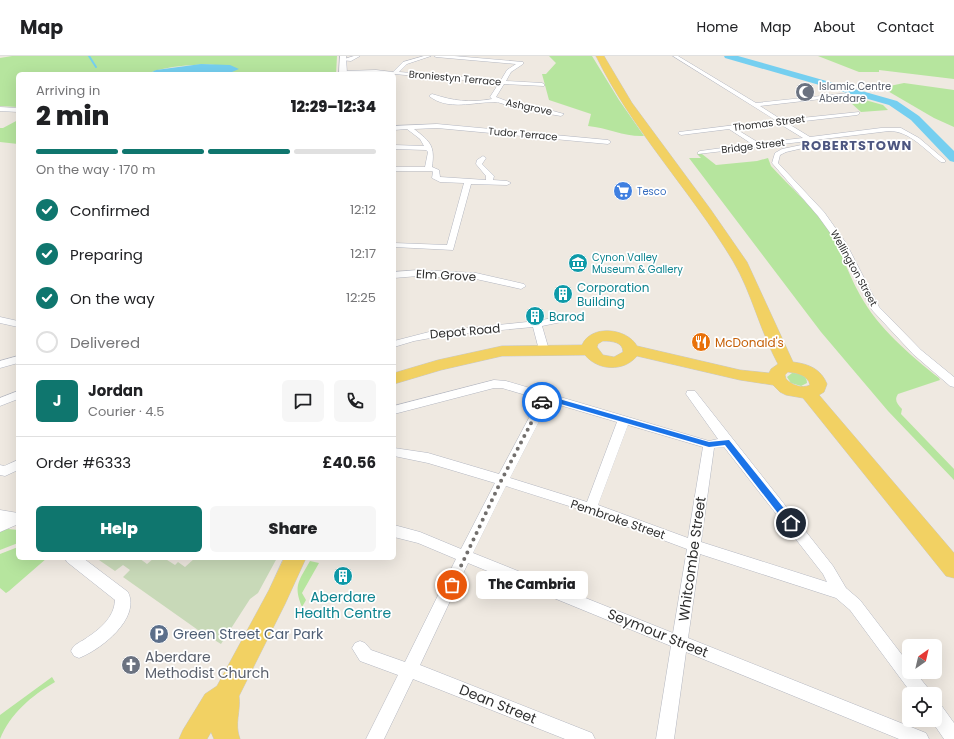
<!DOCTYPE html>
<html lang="en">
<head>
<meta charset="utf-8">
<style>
  :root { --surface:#fff; --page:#f6f6f6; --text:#202124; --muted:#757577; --line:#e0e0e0; --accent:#0f766e }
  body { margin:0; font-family:Poppins,sans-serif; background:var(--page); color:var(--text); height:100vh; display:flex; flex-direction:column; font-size:15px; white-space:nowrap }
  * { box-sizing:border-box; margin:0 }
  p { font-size:13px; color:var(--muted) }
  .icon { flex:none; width:22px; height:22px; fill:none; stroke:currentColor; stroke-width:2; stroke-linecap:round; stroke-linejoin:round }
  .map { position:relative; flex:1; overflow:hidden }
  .drawer { position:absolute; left:16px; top:16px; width:380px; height:488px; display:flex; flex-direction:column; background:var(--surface); border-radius:6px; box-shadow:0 4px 16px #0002 }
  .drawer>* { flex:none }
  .needle { width:26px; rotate:34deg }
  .buttons { position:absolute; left:902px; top:583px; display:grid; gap:8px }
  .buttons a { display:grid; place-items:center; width:40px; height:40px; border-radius:6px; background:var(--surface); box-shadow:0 4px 16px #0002; font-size:20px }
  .pin { position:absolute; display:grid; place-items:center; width:34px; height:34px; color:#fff; margin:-17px; border:2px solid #fff; border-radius:50%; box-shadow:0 1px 4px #0007 }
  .courier { position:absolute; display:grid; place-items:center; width:40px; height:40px; margin:-20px; border:3px solid #1a73e8; border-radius:50%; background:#fff; color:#222; box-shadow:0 1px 5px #0007 }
  .bubble { position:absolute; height:28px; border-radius:6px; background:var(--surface); box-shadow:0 4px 16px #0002; font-size:13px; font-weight:800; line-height:28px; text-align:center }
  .summary em { font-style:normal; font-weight:800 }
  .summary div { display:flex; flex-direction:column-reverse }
  .summary { display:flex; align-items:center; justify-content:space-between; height:68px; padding:0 20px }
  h1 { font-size:26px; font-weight:800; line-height:30px }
  .bar { display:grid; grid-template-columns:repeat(4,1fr); gap:6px 4px; align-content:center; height:48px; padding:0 20px }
  .bar i { height:5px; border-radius:3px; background:var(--line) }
  .bar .current { background:var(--accent) }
  .bar p { grid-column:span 4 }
  .line { display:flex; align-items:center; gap:10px; padding:0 20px; border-top:1px solid var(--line) }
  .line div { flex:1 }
  .round { display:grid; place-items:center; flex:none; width:42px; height:42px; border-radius:6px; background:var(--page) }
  ol { padding:0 20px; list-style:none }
  li { display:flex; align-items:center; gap:12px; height:44px }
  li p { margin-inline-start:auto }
  li .icon { padding:4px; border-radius:50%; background:var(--accent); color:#fff; stroke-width:4 }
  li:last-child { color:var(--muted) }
  li i { width:22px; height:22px; border:2px solid var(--line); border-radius:50% }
  .button { display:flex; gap:8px; margin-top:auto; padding:8px 20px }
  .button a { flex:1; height:46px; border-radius:6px; background:var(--accent); color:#fff; font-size:16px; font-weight:800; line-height:46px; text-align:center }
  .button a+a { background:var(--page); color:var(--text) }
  header { display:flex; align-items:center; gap:24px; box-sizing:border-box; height:56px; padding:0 20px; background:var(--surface); border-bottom:1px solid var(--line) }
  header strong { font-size:19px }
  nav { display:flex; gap:22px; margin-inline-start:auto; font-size:14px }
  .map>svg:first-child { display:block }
</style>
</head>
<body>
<header>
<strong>Map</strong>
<nav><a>Home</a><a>Map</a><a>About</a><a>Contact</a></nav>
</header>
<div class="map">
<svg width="954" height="683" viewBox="0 0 954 683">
  <rect width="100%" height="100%" fill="#efe9e1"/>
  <g fill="#b6e59e">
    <path d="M12,0h325l-1,18h-104v-2c-5,-2 -11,-5 -17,-7 -14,-2 -57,2 -67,9h-130v33l-18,-1v-48z"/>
    <path d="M549,0h43l27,44 25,36c-19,1 -36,-8 -56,-10l3,-12 -42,-14 -7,-26h4l10,-11z"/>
    <polygon points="818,0 954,0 954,23 879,14 879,16 859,16"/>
    <polygon points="904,27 954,34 954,71 934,62 886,34 885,31"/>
    <polygon points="851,40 883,49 888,54 861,56 851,47"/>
    <polygon points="18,64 18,88 0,86 0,72 3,72"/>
    <path d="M697,98h5l14,11 41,-4 11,-3 3,8c19,21 41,40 57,63 13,21 20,45 32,66 18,33 50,60 79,83l1,2 -42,14c-4,6 -1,10 4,15l-1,5 53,55v11l-66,-69 -67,-79 -132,-174h12z"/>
    <path d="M792,317c7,0 15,2 15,10l-6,3 -10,-3 -4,-6z"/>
    <polygon points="8,473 18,474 18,487 0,494 0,474"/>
    <polygon points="18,491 18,502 47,502 9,535 6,537 0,532 0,498"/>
    <path d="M310,505l9,2 -17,30 4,7 -4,7c-9,-22 -3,-26 8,-46z"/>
    <path d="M52,621l3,5c-24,14 -45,32 -55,57v-24z"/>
  </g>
  <polygon fill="#c8d9b8" points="96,502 139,502 147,508 154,502 164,502 175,509 178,506 185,511 195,502 277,502 258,537 250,543 221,588 198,574 123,521 130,514 123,509 115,515"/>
  <polygon fill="#75cff0" points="201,8 230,9 239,13 232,16 232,18 148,18 156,14"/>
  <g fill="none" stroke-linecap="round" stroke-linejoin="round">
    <polyline stroke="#75cff0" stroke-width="2" points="89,0 96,11"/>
    <polygon fill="#75cff0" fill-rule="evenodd" points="724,0 738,0 897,45 919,60 954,95 954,106 950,105 911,64 889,49 725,2"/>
    <g stroke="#b4b7c1" stroke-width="1">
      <g id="street">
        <polygon points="354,0 360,0 351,5 341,4"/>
        <path d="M424,0h7l-24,8 -8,8 102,8 6,-10 9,-6 -80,-7 -2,-1h20l69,6v2l-12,8 -5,9 36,2 2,1v2l-40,-2 -8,13 21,8 36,6 11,3 -3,2c-15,-3 -31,-4 -46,-8 -6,-1 -14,-6 -20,-6 -21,0 -47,9 -66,-6l3,-2c22,7 37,9 60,5l-2,-2 9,-14 -105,-9 -54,-1 3,-2 33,-1 17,2 10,-10z"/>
        <path d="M673,0h5l78,47 93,-10v2l-2,1 -87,10 22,14 77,-8v2l-2,1 -70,8 23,14 71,-9h20l18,10 26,22v2h-4c-16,-12 -31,-31 -52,-31l-74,9 2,2 -1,3 -30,7 -6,3 -2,8 46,49 22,31 33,64 42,43 33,27v10l-4,-1 -37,-32 -41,-44 -33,-65 -21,-29 -46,-53 3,-10 7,-4 29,-6 -3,-2 -110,13v-2l2,-1 52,-7 -23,-15 -48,6 -3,-2 1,-1 96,-12zM780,68l23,14 -44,5 -23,-14z"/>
        <path d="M437,68l171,16 3,2 -3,2 -171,-16 -23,1c17,13 21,17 18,38l7,3 1,7 46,3v-4l-10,-12 1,-4 6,-4 3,2 -4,6 12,12 -1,4 14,1 4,2 -4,2 -36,-1 -18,66 -59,-3v-4l53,2 17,-62 -24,-1 -8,-4 1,-6 -1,-1h-38v-4h31l3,-15 -2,-2 -32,-1v-4l30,1 -4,-7 -13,-10 -13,1v-4z"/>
        <polygon points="418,214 476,217 524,228 526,230 521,233 476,223 418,220 394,222 394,216"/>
        <polygon points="573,258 578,261 576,263 542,270 549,294 544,297 539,294 533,271 447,279 414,285 394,291 394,285 429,276 537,265"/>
        <polygon points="0,261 18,265 18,271 0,267"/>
        <polygon points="18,300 18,307 0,312 0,305"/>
        <path d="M494,324l12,1 203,60 9,-2 -32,-45 1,-3h8l138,175 13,22 14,12 49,64v8h6l13,16 2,6h-18l-62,-84 -14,-12 -136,-44 -12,84 238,95 3,6h-30l-213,-87 -12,87h-18l15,-93 -203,-83 -48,102 172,68 3,6h-30l-152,-60 -29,60h-18l32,-64 -38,-14 -8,-13 3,-5 5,-2 5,2 6,7 34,12 51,-103 -38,-16 -24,-6v-12l26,7 41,17 34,-66 -67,-20 -34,-7v-8l34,5 71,21 40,-75 -37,-11h-8l-100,26v-8zM549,346l68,20 -30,80 -77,-24zM628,369l75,22 -15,91 -90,-33zM724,391l99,127 4,8 -126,-40 13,-94zM506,430l82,26 99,37 -14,84 -200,-80z"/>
        <polygon points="18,335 18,343 0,350 0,342"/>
        <polygon points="18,404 18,414 5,420 0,419 0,409 4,410"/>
        <polygon points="0,454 18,457 18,469 16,469 0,476"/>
        <path d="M65,502h18l45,34c13,27 -28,58 -49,66l-5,-2 -3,-5c3,-7 8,-8 14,-12 15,-10 29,-21 30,-39l-48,-38z"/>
        <polygon points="935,647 941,649 954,667 954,683 944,683 931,664 935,664"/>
      </g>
    </g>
    <g stroke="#b4b7c1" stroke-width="1">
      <g id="secondary">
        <polygon points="340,0 346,0 347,18 339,18"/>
        <polygon points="0,51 18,52 18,56 0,55"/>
      </g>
    </g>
    <g stroke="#c9c9c9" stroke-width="1">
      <g id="primary">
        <path d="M596,0h8l28,47 79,107 36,52 46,100c16,2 28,7 34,22l-3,8 -5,3 135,158v25l-8,-2 -143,-178 -17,-3 -6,-3 -7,-7 -33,-5 -103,-24c-13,16 -39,15 -52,-1l-83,1 -61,14 -47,14v-11l44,-13 64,-14 80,-1c9,-21 45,-17 55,1l103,24 29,3 2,-4 7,-5c-18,-33 -26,-71 -45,-103 -42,-70 -101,-131 -137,-205zM603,285c9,0 20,1 20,11l-9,5 -11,-2 -6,-8 1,-3zM788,316c9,1 20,3 22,13 -8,4 -18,0 -24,-6l-1,-4z"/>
        <path d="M284,502h22l-21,46 -46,92c2,16 -5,27 1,43h-26l-3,-7 -4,7h-28l4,-9 22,-36 12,-8 52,-96z"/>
      </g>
    </g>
    <use href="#street" fill="#fff" fill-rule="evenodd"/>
    <use href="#secondary" fill="#fff" fill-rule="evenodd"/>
    <use href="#primary" fill="#f2d163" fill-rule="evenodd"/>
  </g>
  <polygon fill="#1a73e8" points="545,339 709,386 729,384 794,465 794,470 788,470 725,389 709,391 547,344 545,348 540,348 539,346 543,340"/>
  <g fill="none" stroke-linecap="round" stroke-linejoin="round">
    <polyline stroke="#726f6d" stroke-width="4" stroke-dasharray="0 7.2" points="452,529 501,425 542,346"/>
  </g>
  <defs>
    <g id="mosque-disc" transform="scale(1)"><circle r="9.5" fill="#6b7280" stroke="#fff"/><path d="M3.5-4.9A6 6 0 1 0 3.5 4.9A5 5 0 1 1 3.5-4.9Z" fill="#fff"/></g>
    <g id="supermarket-disc" transform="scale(1)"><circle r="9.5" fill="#3f7fe0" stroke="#fff"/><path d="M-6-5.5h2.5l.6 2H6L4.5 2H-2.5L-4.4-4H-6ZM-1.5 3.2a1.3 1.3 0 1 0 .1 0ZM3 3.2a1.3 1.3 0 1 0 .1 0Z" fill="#fff"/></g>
    <g id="museum-disc" transform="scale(1)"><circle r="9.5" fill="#0f9aa8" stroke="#fff"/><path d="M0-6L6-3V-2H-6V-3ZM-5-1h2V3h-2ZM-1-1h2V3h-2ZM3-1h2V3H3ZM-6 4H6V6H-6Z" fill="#fff"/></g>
    <g id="building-disc" transform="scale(1)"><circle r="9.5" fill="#0f9aa8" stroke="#fff"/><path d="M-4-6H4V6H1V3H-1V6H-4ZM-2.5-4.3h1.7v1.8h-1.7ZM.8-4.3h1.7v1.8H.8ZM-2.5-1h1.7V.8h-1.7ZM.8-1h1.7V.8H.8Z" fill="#fff"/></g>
    <g id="restaurant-disc" transform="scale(1)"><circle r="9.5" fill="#e8710a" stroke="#fff"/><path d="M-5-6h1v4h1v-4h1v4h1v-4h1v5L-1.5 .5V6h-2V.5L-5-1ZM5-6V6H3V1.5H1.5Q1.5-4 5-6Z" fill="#fff"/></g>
    <g id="parking-disc" transform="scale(1)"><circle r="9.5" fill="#5c6f8a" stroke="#fff"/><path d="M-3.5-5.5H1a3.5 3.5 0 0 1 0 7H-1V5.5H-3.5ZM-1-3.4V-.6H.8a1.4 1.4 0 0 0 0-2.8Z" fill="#fff"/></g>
    <g id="church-disc" transform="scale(1)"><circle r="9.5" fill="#6b7280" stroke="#fff"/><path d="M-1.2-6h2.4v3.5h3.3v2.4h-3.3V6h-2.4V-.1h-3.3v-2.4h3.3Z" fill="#fff"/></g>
  </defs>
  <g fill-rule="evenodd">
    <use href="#mosque-disc" x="805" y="36"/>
    <use href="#supermarket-disc" x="623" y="135"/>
    <use href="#museum-disc" x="578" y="207"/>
    <use href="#building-disc" x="563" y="238"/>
    <use href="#building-disc" x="535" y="260"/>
    <use href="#restaurant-disc" x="701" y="286"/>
    <use href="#building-disc" x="343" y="520"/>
    <use href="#parking-disc" x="159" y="578"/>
    <use href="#church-disc" x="131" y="609"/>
  </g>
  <g text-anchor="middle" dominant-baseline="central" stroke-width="3.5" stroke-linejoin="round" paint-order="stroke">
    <g font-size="10" fill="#2e2e2e" stroke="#fff">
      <text transform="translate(455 22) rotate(5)">Broniestyn Terrace</text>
      <text transform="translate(529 51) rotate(12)">Ashgrove</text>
      <text transform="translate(769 67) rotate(-7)">Thomas Street</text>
      <text transform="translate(523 78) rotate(5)">Tudor Terrace</text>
      <text transform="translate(753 90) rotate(-7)">Bridge Street</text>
      <text transform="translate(854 212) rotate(61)">Wellington Street</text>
    </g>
    <g font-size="10" fill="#5b616d" stroke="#fff" text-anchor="start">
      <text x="819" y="30">Islamic Centre<tspan x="819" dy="12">Aberdare</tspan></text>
    </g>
    <g font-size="10" fill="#366cbe" stroke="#fff" text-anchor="start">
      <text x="637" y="135">Tesco</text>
    </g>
    <g font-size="10" fill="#0d838f" stroke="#fff" text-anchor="start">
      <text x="592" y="201">Cynon Valley<tspan x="592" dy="12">Museum &amp; Gallery</tspan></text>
    </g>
    <g font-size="12" fill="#2e2e2e" stroke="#fff">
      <text transform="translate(446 219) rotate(3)">Elm Grove</text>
      <text transform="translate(465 275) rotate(-5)">Depot Road</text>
      <text transform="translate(618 463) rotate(19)">Pembroke Street</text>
    </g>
    <g font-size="12" fill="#0d838f" stroke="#fff" text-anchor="start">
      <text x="577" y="231">Corporation<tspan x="577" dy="14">Building</tspan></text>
      <text x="549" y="260">Barod</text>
    </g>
    <g font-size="12" fill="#c56008" stroke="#fff" text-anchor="start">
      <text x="715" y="286">McDonald's</text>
    </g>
    <g font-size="13" font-weight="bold" letter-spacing="1" fill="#4d5680" stroke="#fff">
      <text x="857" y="89">ROBERTSTOWN</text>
    </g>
    <g font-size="14" fill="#2e2e2e" stroke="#fff">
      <text transform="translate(692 503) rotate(-82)">Whitcombe Street</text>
      <text transform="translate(658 577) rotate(22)">Seymour Street</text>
      <text transform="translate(498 648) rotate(22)">Dean Street</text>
    </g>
    <g font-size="14" fill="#0d838f" stroke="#fff">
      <text x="343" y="541">Aberdare<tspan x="343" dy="16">Health Centre</tspan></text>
    </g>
    <g font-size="14" fill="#4e5e75" stroke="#fff" text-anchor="start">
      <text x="173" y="578">Green Street Car Park</text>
    </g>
    <g font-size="14" fill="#5b616d" stroke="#fff" text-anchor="start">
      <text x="145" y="601">Aberdare<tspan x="145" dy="16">Methodist Church</tspan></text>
    </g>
  </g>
</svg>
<div class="buttons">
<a><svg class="needle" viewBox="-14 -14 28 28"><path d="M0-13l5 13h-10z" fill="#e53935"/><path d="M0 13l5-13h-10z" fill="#757577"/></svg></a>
<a><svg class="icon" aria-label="locate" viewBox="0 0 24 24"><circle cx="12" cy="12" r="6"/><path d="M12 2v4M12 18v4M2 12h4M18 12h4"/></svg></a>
</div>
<div class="pin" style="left:452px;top:529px;background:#ea580c"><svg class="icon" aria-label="bag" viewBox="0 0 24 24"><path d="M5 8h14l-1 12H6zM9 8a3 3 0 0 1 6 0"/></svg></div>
<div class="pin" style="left:791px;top:467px;background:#1f2937"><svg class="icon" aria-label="home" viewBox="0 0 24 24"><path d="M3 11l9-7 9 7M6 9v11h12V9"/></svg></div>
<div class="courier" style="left:542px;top:346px"><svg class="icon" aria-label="car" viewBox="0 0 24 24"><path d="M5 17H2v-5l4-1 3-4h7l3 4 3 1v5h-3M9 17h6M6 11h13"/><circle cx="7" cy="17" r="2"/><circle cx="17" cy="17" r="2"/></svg></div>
<div class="bubble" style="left:476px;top:515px;width:112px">The Cambria</div>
<section class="drawer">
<div class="summary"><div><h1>2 min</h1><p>Arriving in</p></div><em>12:29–12:34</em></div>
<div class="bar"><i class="current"></i><i class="current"></i><i class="current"></i><i></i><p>On the way · 170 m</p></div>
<ol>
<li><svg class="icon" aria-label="check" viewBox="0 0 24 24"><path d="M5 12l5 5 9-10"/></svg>Confirmed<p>12:12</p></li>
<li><svg class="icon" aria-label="check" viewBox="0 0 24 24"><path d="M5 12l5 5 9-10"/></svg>Preparing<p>12:17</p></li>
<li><svg class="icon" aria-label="check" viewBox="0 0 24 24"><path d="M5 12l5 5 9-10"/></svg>On the way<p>12:25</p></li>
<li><i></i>Delivered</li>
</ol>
<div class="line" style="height:72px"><b class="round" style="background:var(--accent);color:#fff">J</b><div><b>Jordan</b><p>Courier · 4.5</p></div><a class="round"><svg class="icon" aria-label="chat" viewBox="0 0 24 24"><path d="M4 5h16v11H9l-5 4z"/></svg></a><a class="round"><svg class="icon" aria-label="phone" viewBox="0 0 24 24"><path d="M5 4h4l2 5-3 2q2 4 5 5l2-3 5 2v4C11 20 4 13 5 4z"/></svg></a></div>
<div class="line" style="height:52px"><div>Order #6333</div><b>£40.56</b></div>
<div class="button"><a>Help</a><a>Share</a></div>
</section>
</div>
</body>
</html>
